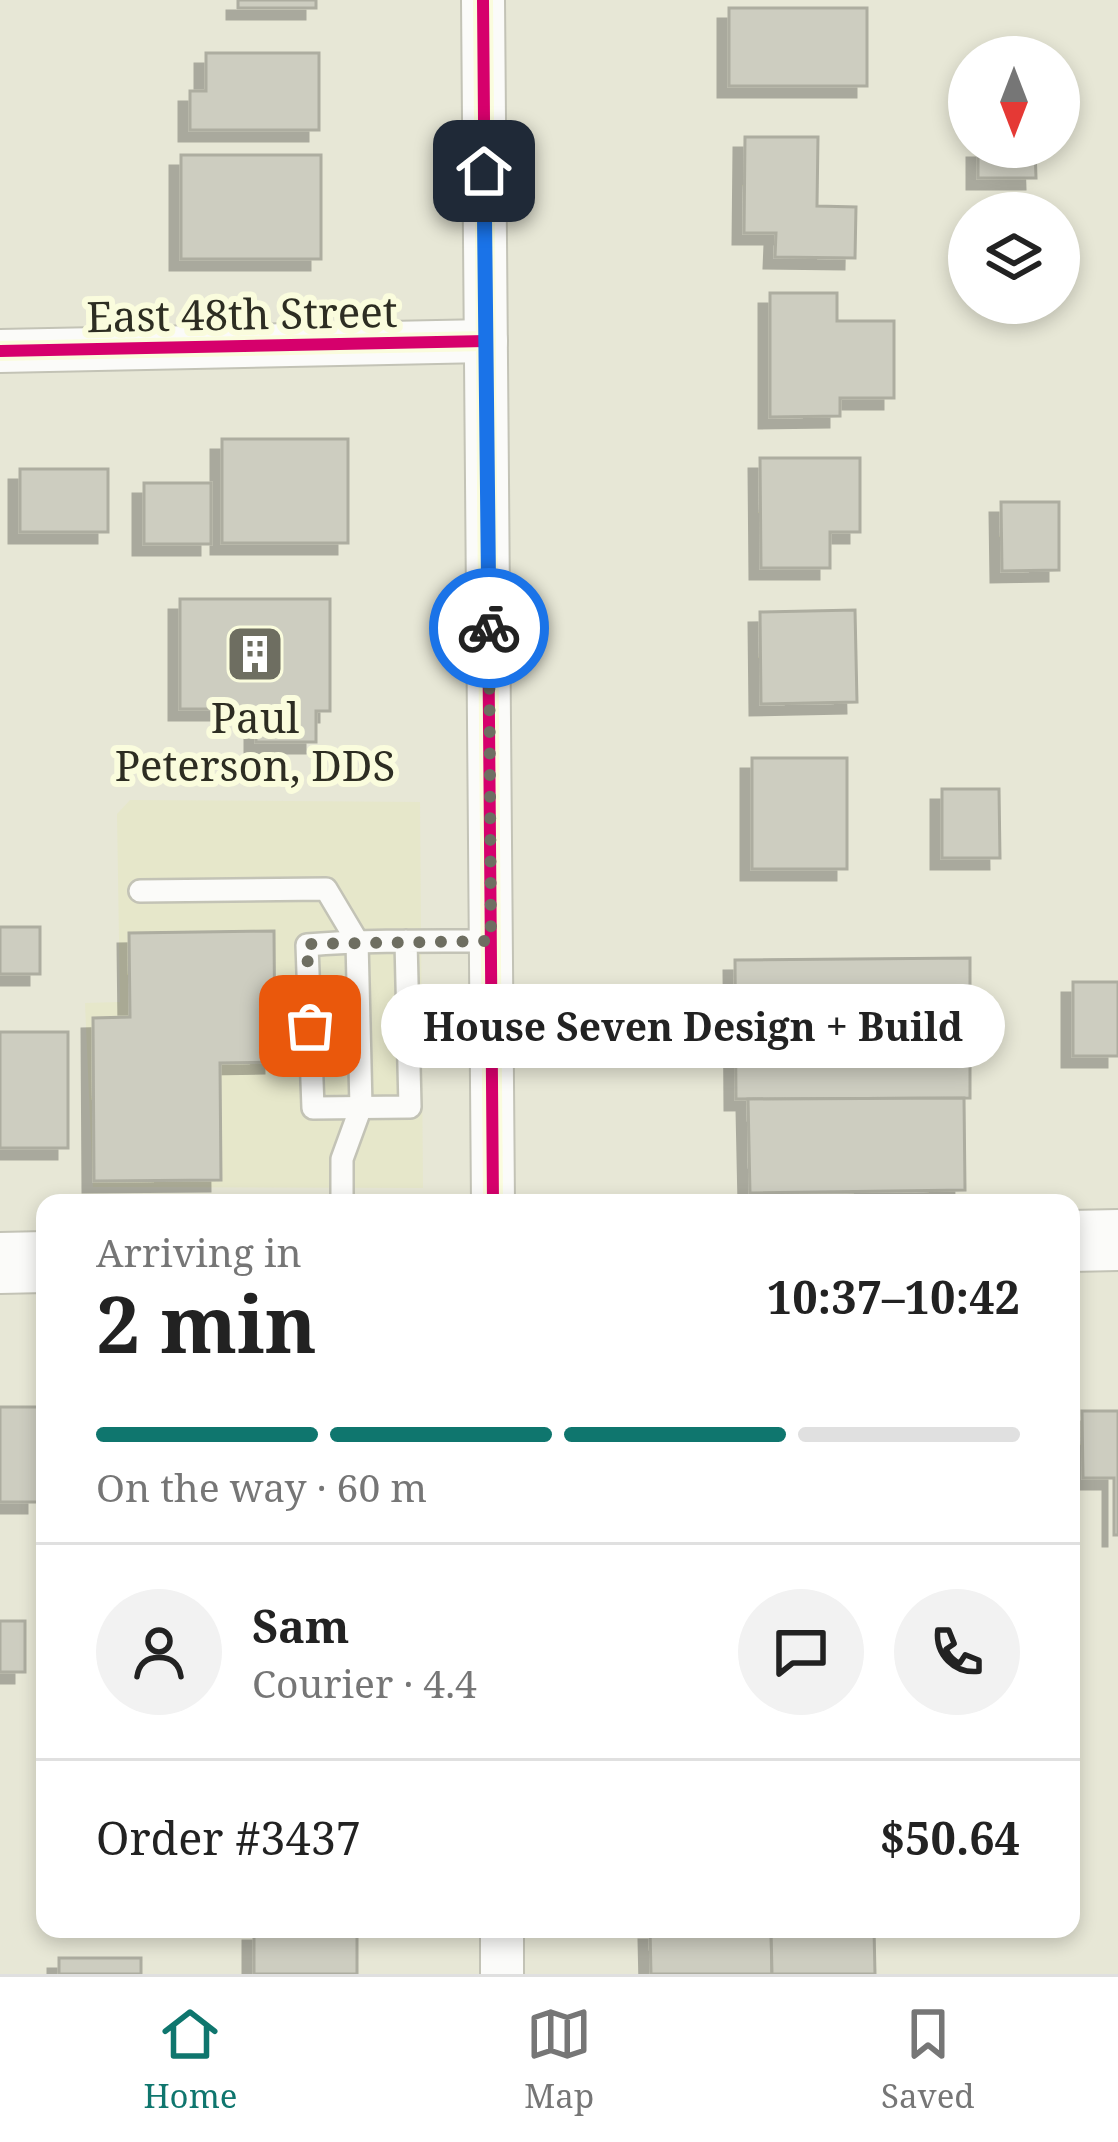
<!DOCTYPE html>
<html lang="en">
<head>
<meta charset="utf-8">
<style>
  :root { --surface:#fff; --page:#f2f2f2; --text:#222; --muted:#767676; --line:#e0e0e0; --accent:#0f766e }
  body { margin:0; font-family:"Noto Serif",serif; background:var(--page); color:var(--text); height:100vh; display:flex; flex-direction:column; font-size:45px; white-space:nowrap }
  * { box-sizing:border-box; margin:0 }
  p { font-size:39px; color:var(--muted) }
  .icon { flex:none; width:66px; height:66px; fill:none; stroke:currentColor; stroke-width:2; stroke-linecap:round; stroke-linejoin:round }
  .map { position:relative; flex:1; overflow:hidden }
  .sheet { position:absolute; left:36px; top:1194px; width:1044px; height:744px; display:flex; flex-direction:column; background:var(--surface); border-radius:24px; box-shadow:0 6px 18px #0003 }
  .sheet>* { flex:none }
  .needle { width:78px; rotate:180deg }
  .buttons { position:absolute; left:948px; top:36px; display:grid; gap:24px }
  .buttons a { display:grid; place-items:center; width:132px; height:132px; border-radius:50%; background:var(--surface); box-shadow:0 6px 18px #0003; font-size:60px }
  .pin { position:absolute; display:grid; place-items:center; width:102px; height:102px; color:#fff; margin:-51px; border-radius:24px; box-shadow:0 6px 18px #0006 }
  .courier { position:absolute; display:grid; place-items:center; width:120px; height:120px; margin:-60px; border:9px solid #1a73e8; border-radius:50%; background:#fff; color:#222; box-shadow:0 3px 15px #0007 }
  .bubble { position:absolute; height:84px; border-radius:42px; background:var(--surface); box-shadow:0 6px 18px #0003; font-size:39px; font-weight:700; line-height:84px; text-align:center }
  .headline em { font-style:normal; font-weight:700 }
  .headline div { display:flex; flex-direction:column-reverse }
  .headline { display:flex; align-items:center; justify-content:space-between; height:204px; padding:0 60px }
  h1 { font-size:78px; font-weight:700; line-height:90px }
  .bar { display:grid; grid-template-columns:repeat(4,1fr); gap:18px 12px; align-content:center; height:144px; padding:0 60px }
  .bar i { height:15px; border-radius:9px; background:var(--line) }
  .bar .active { background:var(--accent) }
  .bar p { grid-column:span 4 }
  .line { display:flex; align-items:center; gap:30px; padding:0 60px; border-top:3px solid var(--line) }
  .line div { flex:1 }
  .round { display:grid; place-items:center; flex:none; width:126px; height:126px; border-radius:63px; background:var(--page) }
  .tab-bar { display:flex; justify-content:space-around; align-items:center; height:168px; border-top:3px solid var(--line); background:var(--surface); font-size:33px; color:var(--muted) }
  .tab-bar a { display:grid; justify-items:center; gap:6px }
  .tab-bar .active { color:var(--accent) }
  .map>svg:first-child { display:block }
</style>
</head>
<body>
<div class="map">
<svg width="1118" height="1974" viewBox="0 0 1118 1974">
  <defs>
    <filter id="shadow"><feDropShadow dx="-11" dy="11" stdDeviation="0" flood-color="#0004"/></filter>
  </defs>
  <rect width="100%" height="100%" fill="#e7e7d6"/>
  <polygon fill="#e6e7ca" points="130,800 420,802 423,1188 93,1187 85,1003 120,1002 117,814"/>
  <g fill="#cdcdc0" stroke="#adada0" stroke-width="3" filter="url(#shadow)">
    <rect x="238" y="0" width="78" height="8"/>
    <rect x="729" y="8" width="138" height="78"/>
    <polygon points="206,53 319,53 319,130 190,130 190,91 206,91"/>
    <polygon points="745,137 818,137 817,206 856,207 855,258 775,257 776,233 744,233"/>
    <polygon points="978,147 1035,147 1036,178 978,178"/>
    <rect x="181" y="155" width="140" height="104"/>
    <polygon points="770,293 837,293 837,321 894,321 894,398 840,398 840,416 770,417"/>
    <rect x="222" y="439" width="126" height="104"/>
    <polygon points="760,458 860,458 860,532 830,532 830,568 761,568"/>
    <rect x="20" y="469" width="88" height="63"/>
    <rect x="144" y="483" width="67" height="61"/>
    <polygon points="1001,502 1059,502 1059,570 1002,571"/>
    <polygon points="180,599 330,599 330,711 316,711 316,742 256,742 256,709 180,709"/>
    <polygon points="855,610 857,702 761,704 760,612"/>
    <rect x="752" y="758" width="95" height="111"/>
    <polygon points="942,789 999,789 1000,858 942,858"/>
    <rect x="0" y="927" width="40" height="47"/>
    <polygon points="274,931 275,1062 220,1063 221,1180 94,1181 93,1018 130,1017 129,933"/>
    <polygon points="970,958 970,1098 736,1099 735,960"/>
    <rect x="1073" y="982" width="45" height="74"/>
    <rect x="0" y="1032" width="68" height="116"/>
    <polygon points="964,1098 965,1190 750,1193 748,1099"/>
    <rect x="0" y="1407" width="38" height="95"/>
    <polygon points="1082,1411 1118,1411 1118,1535 1114,1535 1114,1478 1083,1478"/>
    <rect x="0" y="1621" width="25" height="51"/>
    <polygon points="650,1929 771,1929 772,1974 651,1974"/>
    <polygon points="771,1929 874,1929 875,1974 772,1974"/>
    <rect x="254" y="1930" width="103" height="44"/>
    <rect x="59" y="1958" width="82" height="16"/>
  </g>
  <g fill="none" stroke-linecap="round" stroke-linejoin="round">
    <g stroke="#c3c3b6" stroke-width="26">
      <g id="lane">
        <polyline points="140,891 326,889 357,941 361,1107 342,1159 342,1203"/>
        <path d="M406,941l4,166 -97,1 -6,-163c62,-5 123,-4 185,-4"/>
      </g>
    </g>
    <g stroke="#c3c3b6" stroke-width="46">
      <g id="street">
        <polyline points="483,0 493,1203"/>
        <polyline points="0,351 486,341"/>
        <polyline points="502,1929 502,1974"/>
      </g>
    </g>
    <g stroke="#c3c3b6" stroke-width="64">
      <g id="secondary">
        <polyline points="1071,1241 1118,1240"/>
        <polyline points="0,1263 45,1262"/>
      </g>
    </g>
    <use href="#lane" stroke="#fbfbf9" stroke-width="21"/>
    <use href="#street" stroke="#fbfbf9" stroke-width="42"/>
    <use href="#secondary" stroke="#fbfbf9" stroke-width="60"/>
    <g stroke="#fafcdd" stroke-width="20">
      <g id="cycleway">
        <polyline points="483,0 493,1203"/>
        <polyline points="0,351 486,341"/>
      </g>
    </g>
    <use href="#cycleway" stroke="#d6006c" stroke-width="12"/>
  </g>
  <g fill="none" stroke-linecap="round" stroke-linejoin="round">
    <polyline stroke="#6e6e61" stroke-width="12" stroke-dasharray="0 21.6" points="310,1026 307,944 491,941 489,628"/>
    <polyline stroke="#1a73e8" stroke-width="15" points="484,171 489,628"/>
  </g>
  <defs>
    <g id="building-square" transform="scale(3)"><rect x="-9" y="-9" width="18" height="18" rx="4" fill="#6e6e61" stroke="#fafcdd"/><path d="M-4-6H4V6H1V3H-1V6H-4ZM-2.5-4.3h1.7v1.8h-1.7ZM.8-4.3h1.7v1.8H.8ZM-2.5-1h1.7V.8h-1.7ZM.8-1h1.7V.8H.8Z" fill="#fff"/></g>
  </defs>
  <g fill-rule="evenodd">
    <use href="#building-square" x="255" y="654"/>
  </g>
  <g text-anchor="middle" dominant-baseline="central" stroke-width="12" stroke-linejoin="round" paint-order="stroke">
    <g font-size="42" fill="#2d2d22" stroke="#fafcdd">
      <text transform="translate(242 313) rotate(-1)">East 48th Street</text>
    </g>
    <g font-size="42" fill="#2d2d22" stroke="#fafcdd">
      <text x="255" y="716">Paul<tspan x="255" dy="48">Peterson, DDS</tspan></text>
    </g>
  </g>
</svg>
<div class="buttons">
<a><svg class="needle" viewBox="-14 -14 28 28"><path d="M0-13l5 13h-10z" fill="#e53935"/><path d="M0 13l5-13h-10z" fill="#767676"/></svg></a>
<a><svg class="icon" aria-label="layers" viewBox="0 0 24 24"><path d="M12 4l9 5-9 5-9-5zM3 14l9 5 9-5"/></svg></a>
</div>
<div class="pin" style="left:310px;top:1026px;background:#ea580c"><svg class="icon" aria-label="bag" viewBox="0 0 24 24"><path d="M5 8h14l-1 12H6zM9 8a3 3 0 0 1 6 0"/></svg></div>
<div class="pin" style="left:484px;top:171px;background:#1f2937"><svg class="icon" aria-label="home" viewBox="0 0 24 24"><path d="M3 11l9-7 9 7M6 9v11h12V9"/></svg></div>
<div class="courier" style="left:489px;top:628px"><svg class="icon" aria-label="bike" viewBox="0 0 24 24"><circle cx="6" cy="16" r="4"/><circle cx="18" cy="16" r="4"/><path d="M6 16l4-8h5l3 8M10 8l3 8H6M13 5h3"/></svg></div>
<div class="bubble" style="left:381px;top:984px;width:624px">House Seven Design + Build</div>
<section class="sheet">
<div class="headline"><div><h1>2 min</h1><p>Arriving in</p></div><em>10:37–10:42</em></div>
<div class="bar"><i class="active"></i><i class="active"></i><i class="active"></i><i></i><p>On the way · 60 m</p></div>
<div class="line" style="height:216px"><a class="round"><svg class="icon" aria-label="person" viewBox="0 0 24 24"><circle cx="12" cy="8" r="4"/><path d="M4 21q1-7 8-7t8 7"/></svg></a><div><b>Sam</b><p>Courier · 4.4</p></div><a class="round"><svg class="icon" aria-label="chat" viewBox="0 0 24 24"><path d="M4 5h16v11H9l-5 4z"/></svg></a><a class="round"><svg class="icon" aria-label="phone" viewBox="0 0 24 24"><path d="M5 4h4l2 5-3 2q2 4 5 5l2-3 5 2v4C11 20 4 13 5 4z"/></svg></a></div>
<div class="line" style="height:156px"><div>Order #3437</div><b>$50.64</b></div>
</section>
</div>
<nav class="tab-bar">
<a class="active"><svg class="icon" aria-label="home" viewBox="0 0 24 24"><path d="M3 11l9-7 9 7M6 9v11h12V9"/></svg>Home</a>
<a><svg class="icon" aria-label="map" viewBox="0 0 24 24"><path d="M3 6l6-2 6 2 6-2v14l-6 2-6-2-6 2zM9 4v14M15 6v14"/></svg>Map</a>
<a><svg class="icon" aria-label="saved" viewBox="0 0 24 24"><path d="M7 4h10v16l-5-4-5 4z"/></svg>Saved</a>
</nav>
</body>
</html>
